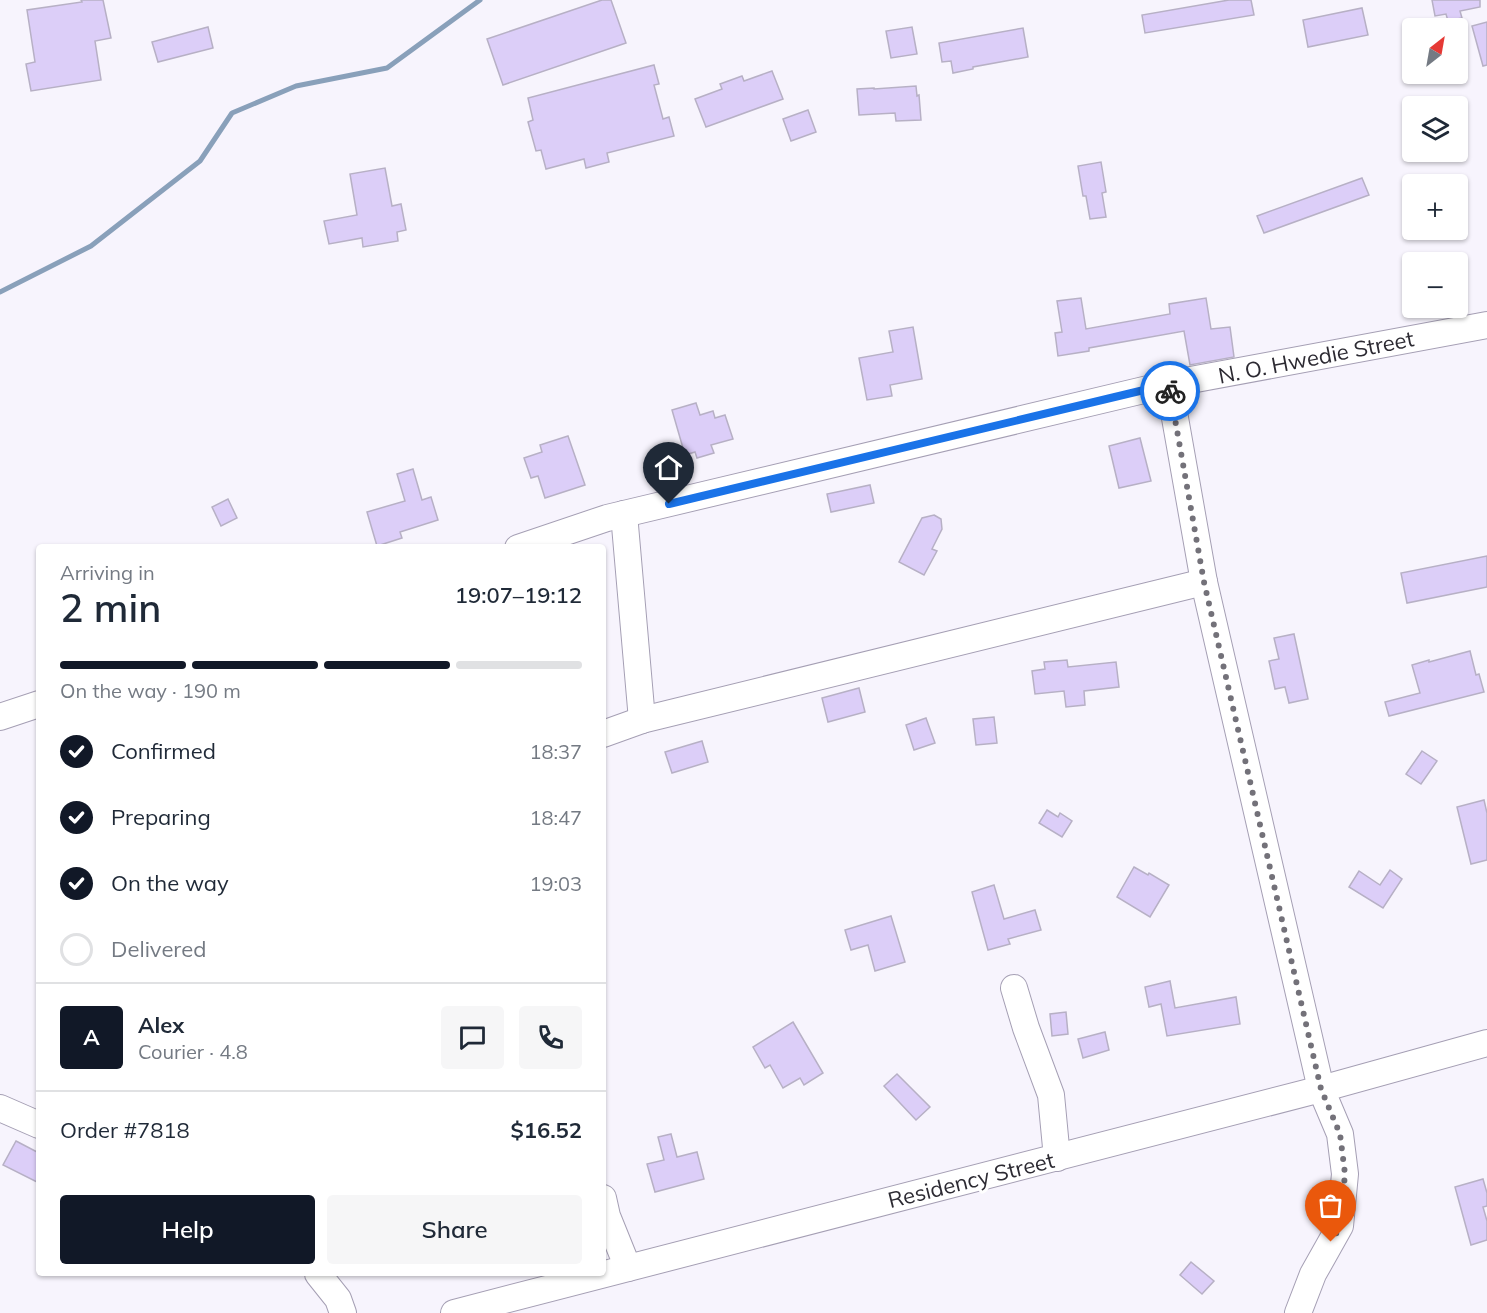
<!DOCTYPE html>
<html lang="en">
<head>
<meta charset="utf-8">
<style>
  :root { --surface:#fff; --page:#f6f6f7; --text:#1f2937; --muted:#747a83; --line:#e0e1e3; --accent:#111827 }
  body { margin:0; font-family:Mulish,sans-serif; background:var(--page); color:var(--text); height:100vh; display:flex; flex-direction:column; font-size:22px; white-space:nowrap }
  * { box-sizing:border-box; margin:0 }
  p { font-size:20px; color:var(--muted) }
  .icon { flex:none; width:33px; height:33px; fill:none; stroke:currentColor; stroke-width:2; stroke-linecap:round; stroke-linejoin:round }
  .map { position:relative; flex:1; overflow:hidden }
  .details { position:absolute; left:36px; top:544px; width:570px; height:732px; display:flex; flex-direction:column; background:var(--surface); border-radius:6px; box-shadow:0 2px 4px #0004 }
  .details>* { flex:none }
  .needle { width:39px; rotate:31deg }
  .fabs { position:absolute; left:1402px; top:18px; display:grid; gap:12px }
  .fabs a { display:grid; place-items:center; width:66px; height:66px; border-radius:6px; background:var(--surface); box-shadow:0 2px 4px #0004; font-size:30px }
  .pin { position:absolute; display:grid; place-items:center; width:51px; height:51px; color:#fff; margin:-62px -26px; border-radius:50% 50% 50% 0; rotate:-45deg; box-shadow:0 0 6px #0007 }
  .pin .icon { rotate:45deg }
  .courier { position:absolute; display:grid; place-items:center; width:60px; height:60px; margin:-30px; border:4px solid #1a73e8; border-radius:50%; background:#fff; color:#222; box-shadow:0 2px 8px #0007 }
  .overview em { font-style:normal; font-weight:600 }
  .overview div { display:flex; flex-direction:column-reverse }
  .overview { display:flex; align-items:center; justify-content:space-between; height:102px; padding:0 24px }
  h1 { font-size:39px; font-weight:600; line-height:45px }
  .bar { display:grid; grid-template-columns:repeat(4,1fr); gap:9px 6px; align-content:center; height:72px; padding:0 24px }
  .bar i { height:8px; border-radius:4px; background:var(--line) }
  .bar .active { background:var(--accent) }
  .bar p { grid-column:span 4 }
  .line { display:flex; align-items:center; gap:15px; padding:0 24px; border-top:2px solid var(--line) }
  .line div { flex:1 }
  .round { display:grid; place-items:center; flex:none; width:63px; height:63px; border-radius:6px; background:var(--page) }
  ol { padding:0 24px; list-style:none }
  li { display:flex; align-items:center; gap:18px; height:66px }
  li p { margin-inline-start:auto }
  li .icon { padding:6px; border-radius:50%; background:var(--accent); color:#fff; stroke-width:4 }
  li:last-child { color:var(--muted) }
  li i { width:33px; height:33px; border:3px solid var(--line); border-radius:50% }
  .action { display:flex; gap:12px; margin-top:auto; padding:12px 24px }
  .action a { flex:1; height:69px; border-radius:6px; background:var(--accent); color:#fff; font-size:24px; font-weight:600; line-height:69px; text-align:center }
  .action a+a { background:var(--page); color:var(--text) }
  .map>svg:first-child { display:block }
</style>
</head>
<body>
<div class="map">
<svg width="1487" height="1313" viewBox="0 0 1487 1313">
  <rect width="100%" height="100%" fill="#f7f4fd"/>
  <g fill="none" stroke-linecap="round" stroke-linejoin="round">
    <polyline stroke="#89a0ba" stroke-width="5" points="0,292 91,246 200,161 232,113 296,86 387,68 480,0"/>
  </g>
  <g fill="#dccef8" stroke="#b7b0c5" stroke-width="1.5">
    <polygon points="81,0 103,0 111,38 95,41 101,80 31,91 26,64 35,62 27,10 82,2"/>
    <polygon points="602,0 611,0 626,43 503,85 487,39"/>
    <polygon points="1229,0 1251,0 1254,15 1145,33 1142,15"/>
    <polygon points="1432,0 1480,0 1480,7 1460,11 1462,18 1448,21 1446,14 1435,16"/>
    <polygon points="1362,8 1368,35 1308,47 1303,20"/>
    <polygon points="1487,22 1487,65 1483,66 1472,26"/>
    <polygon points="208,27 213,48 158,62 152,42"/>
    <polygon points="912,27 917,54 891,58 886,31"/>
    <polygon points="1023,28 1028,57 973,67 973,69 953,73 951,61 942,62 939,43"/>
    <polygon points="654,65 659,84 654,85 663,119 669,117 674,136 607,153 609,162 586,168 584,159 546,169 541,150 536,151 528,122 533,120 528,98"/>
    <polygon points="772,71 783,99 706,127 695,99 722,89 720,84 742,76 744,81"/>
    <polygon points="916,86 917,96 919,95 921,120 896,121 895,113 859,115 857,89 874,88 874,89"/>
    <polygon points="808,110 816,132 791,141 783,119"/>
    <polygon points="1101,162 1106,192 1102,193 1106,217 1090,219 1086,196 1083,196 1078,166"/>
    <polygon points="385,168 392,206 401,204 406,230 397,232 398,241 363,247 362,238 329,244 324,221 357,215 350,174"/>
    <polygon points="1362,178 1369,195 1264,233 1257,216"/>
    <polygon points="1081,298 1086,329 1170,314 1169,304 1206,298 1211,329 1230,327 1234,357 1190,365 1184,331 1089,348 1089,351 1058,356 1055,333 1062,332 1057,301"/>
    <polygon points="913,327 922,379 890,385 892,396 867,400 859,358 893,352 889,331"/>
    <polygon points="696,403 700,415 713,411 715,418 725,415 733,439 711,445 714,453 697,458 695,452 685,455 672,410"/>
    <polygon points="568,436 585,485 545,498 538,476 531,478 524,458 542,452 540,445"/>
    <polygon points="1140,438 1151,481 1119,488 1109,446"/>
    <polygon points="413,469 422,500 431,497 438,520 400,532 402,538 377,546 367,512 405,501 397,474"/>
    <polygon points="870,485 874,503 831,512 827,494"/>
    <polygon points="228,499 237,518 221,526 212,507"/>
    <polygon points="934,515 941,519 942,529 932,549 937,551 924,575 899,562 922,518"/>
    <polygon points="1487,556 1487,587 1407,603 1401,573"/>
    <polygon points="1294,634 1308,699 1289,703 1285,687 1275,689 1269,661 1279,659 1274,638"/>
    <polygon points="1470,651 1476,675 1479,674 1484,692 1389,716 1385,702 1420,693 1412,665 1429,660 1429,662"/>
    <polygon points="1067,660 1068,667 1116,662 1119,687 1084,691 1085,705 1066,707 1064,691 1035,694 1032,671 1045,669 1044,662"/>
    <polygon points="859,688 865,712 828,722 822,698"/>
    <polygon points="994,717 997,743 976,745 973,719"/>
    <polygon points="926,718 935,743 914,750 906,725"/>
    <polygon points="702,741 708,762 672,773 665,752"/>
    <polygon points="1422,751 1437,761 1421,784 1406,774"/>
    <polygon points="1484,800 1487,813 1487,860 1471,864 1457,807"/>
    <polygon points="1047,810 1058,817 1060,813 1072,821 1062,837 1039,823"/>
    <polygon points="1134,867 1148,875 1149,873 1169,885 1150,917 1117,897"/>
    <polygon points="1390,870 1402,879 1383,908 1349,887 1359,871 1380,885"/>
    <polygon points="994,885 1004,919 1035,910 1041,930 1008,939 1010,944 988,950 972,892"/>
    <polygon points="891,916 905,962 875,971 868,945 851,950 845,930"/>
    <polygon points="1170,981 1175,1008 1236,997 1240,1024 1167,1036 1161,1004 1149,1007 1145,987"/>
    <polygon points="1066,1012 1068,1034 1052,1036 1050,1014"/>
    <polygon points="793,1022 823,1073 804,1085 800,1078 783,1088 770,1065 765,1068 753,1047"/>
    <polygon points="1105,1032 1109,1050 1083,1058 1078,1039"/>
    <polygon points="897,1074 930,1107 916,1120 884,1086"/>
    <polygon points="671,1134 677,1157 697,1152 704,1179 655,1192 647,1164 664,1160 658,1137"/>
    <polygon points="16,1141 39,1153 39,1183 3,1165"/>
    <polygon points="1483,1179 1487,1193 1487,1206 1483,1207 1487,1221 1487,1240 1471,1245 1455,1187"/>
    <polygon points="1191,1262 1214,1281 1202,1294 1180,1275"/>
  </g>
  <g fill="none" stroke-linecap="round" stroke-linejoin="round">
    <g stroke="#a59fb4" stroke-width="28">
      <g id="minor">
        <polyline points="1169,384 1204,582 1321,1089 1340,1134 1345,1174 1340,1226 1313,1274 1298,1313"/>
        <polyline points="624,514 642,720"/>
        <polyline points="518,548 607,518 1169,384 1487,325"/>
        <polyline points="0,717 39,704"/>
        <polyline points="603,734 642,720 1204,582"/>
        <polyline points="1014,988 1026,1028 1051,1095 1057,1158"/>
        <polyline points="0,1108 39,1125"/>
        <polyline points="603,1198 607,1216 628,1268"/>
        <polyline points="318,1274 338,1299 343,1313"/>
        <polyline points="454,1313 1321,1089 1487,1043"/>
      </g>
    </g>
    <use href="#minor" stroke="#fff" stroke-width="26"/>
  </g>
  <g fill="none" stroke-linecap="round" stroke-linejoin="round">
    <polyline stroke="#737179" stroke-width="6" stroke-dasharray="0 10.8" points="1170,391 1204,582 1321,1089 1340,1134 1345,1174 1340,1227 1331,1242"/>
    <polyline stroke="#1a73e8" stroke-width="8" points="669,504 1169,384 1170,391"/>
  </g>
  <g text-anchor="middle" dominant-baseline="central" stroke-width="6" stroke-linejoin="round" paint-order="stroke">
    <g font-size="22" fill="#2c2a32" stroke="#fff">
      <text transform="translate(1316 357) rotate(-11)">N. O. Hwedie Street</text>
      <text transform="translate(971 1180) rotate(-14)">Residency Street</text>
    </g>
  </g>
</svg>
<div class="fabs">
<a><svg class="needle" viewBox="-14 -14 28 28"><path d="M0-13l5 13h-10z" fill="#e53935"/><path d="M0 13l5-13h-10z" fill="#747a83"/></svg></a>
<a><svg class="icon" aria-label="layers" viewBox="0 0 24 24"><path d="M12 4l9 5-9 5-9-5zM3 14l9 5 9-5"/></svg></a>
<a>+</a>
<a>−</a>
</div>
<div class="pin" style="left:1331px;top:1242px;background:#ea580c"><svg class="icon" aria-label="bag" viewBox="0 0 24 24"><path d="M5 8h14l-1 12H6zM9 8a3 3 0 0 1 6 0"/></svg></div>
<div class="pin" style="left:669px;top:504px;background:#1f2937"><svg class="icon" aria-label="home" viewBox="0 0 24 24"><path d="M3 11l9-7 9 7M6 9v11h12V9"/></svg></div>
<div class="courier" style="left:1170px;top:391px"><svg class="icon" aria-label="bike" viewBox="0 0 24 24"><circle cx="6" cy="16" r="4"/><circle cx="18" cy="16" r="4"/><path d="M6 16l4-8h5l3 8M10 8l3 8H6M13 5h3"/></svg></div>
<section class="details">
<div class="overview"><div><h1>2 min</h1><p>Arriving in</p></div><em>19:07–19:12</em></div>
<div class="bar"><i class="active"></i><i class="active"></i><i class="active"></i><i></i><p>On the way · 190 m</p></div>
<ol>
<li><svg class="icon" aria-label="check" viewBox="0 0 24 24"><path d="M5 12l5 5 9-10"/></svg>Confirmed<p>18:37</p></li>
<li><svg class="icon" aria-label="check" viewBox="0 0 24 24"><path d="M5 12l5 5 9-10"/></svg>Preparing<p>18:47</p></li>
<li><svg class="icon" aria-label="check" viewBox="0 0 24 24"><path d="M5 12l5 5 9-10"/></svg>On the way<p>19:03</p></li>
<li><i></i>Delivered</li>
</ol>
<div class="line" style="height:108px"><b class="round" style="background:var(--accent);color:#fff">A</b><div><b>Alex</b><p>Courier · 4.8</p></div><a class="round"><svg class="icon" aria-label="chat" viewBox="0 0 24 24"><path d="M4 5h16v11H9l-5 4z"/></svg></a><a class="round"><svg class="icon" aria-label="phone" viewBox="0 0 24 24"><path d="M5 4h4l2 5-3 2q2 4 5 5l2-3 5 2v4C11 20 4 13 5 4z"/></svg></a></div>
<div class="line" style="height:78px"><div>Order #7818</div><b>$16.52</b></div>
<div class="action"><a>Help</a><a>Share</a></div>
</section>
</div>
</body>
</html>
